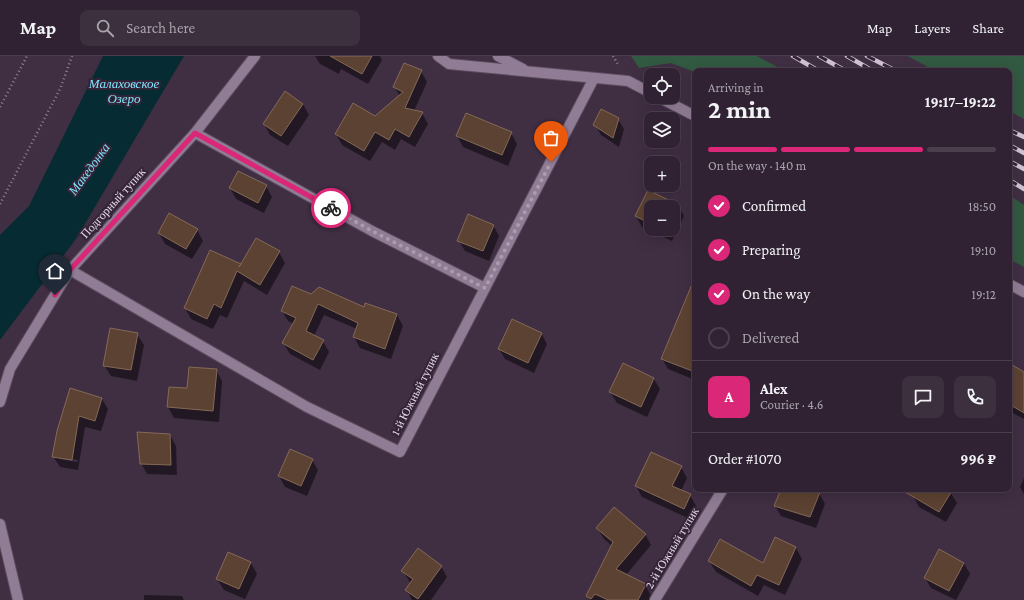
<!DOCTYPE html>
<html lang="en">
<head>
<meta charset="utf-8">
<style>
  :root { --surface:#302232; --page:#3c2f3e; --text:#f1f3f6; --muted:#a8a4ac; --line:#4b3f4d; --accent:#db2777 }
  body { margin:0; font-family:"Crimson Pro",serif; background:var(--page); color:var(--text); height:100vh; display:flex; flex-direction:column; font-size:15px; white-space:nowrap }
  * { box-sizing:border-box; margin:0 }
  p { font-size:13px; color:var(--muted) }
  .icon { flex:none; width:22px; height:22px; fill:none; stroke:currentColor; stroke-width:2; stroke-linecap:round; stroke-linejoin:round }
  .map { position:relative; flex:1; overflow:hidden }
  .sheet { position:absolute; left:692px; top:12px; width:320px; height:424px; display:flex; flex-direction:column; background:var(--surface); border-radius:8px; box-shadow:0 4px 16px #0002,0 0 0 1px var(--line) }
  .sheet>* { flex:none }
  .controls { position:absolute; left:644px; top:12px; display:grid; gap:8px }
  .controls a { display:grid; place-items:center; width:36px; height:36px; border-radius:8px; background:var(--surface); box-shadow:0 4px 16px #0002,0 0 0 1px var(--line); font-size:20px }
  .pin { position:absolute; display:grid; place-items:center; width:34px; height:34px; color:#fff; margin:-41px -17px; border-radius:50% 50% 50% 0; rotate:-45deg; box-shadow:0 0 4px #0007 }
  .pin .icon { rotate:45deg }
  .courier { position:absolute; display:grid; place-items:center; width:40px; height:40px; margin:-20px; border:3px solid #db2777; border-radius:50%; background:#fff; color:#222; box-shadow:0 1px 5px #0007 }
  .summary em { font-style:normal; font-weight:700 }
  .summary div { display:flex; flex-direction:column-reverse }
  .summary { display:flex; align-items:center; justify-content:space-between; height:68px; padding:0 16px }
  h1 { font-size:26px; font-weight:700; line-height:30px }
  .bar { display:grid; grid-template-columns:repeat(4,1fr); gap:6px 4px; align-content:center; height:48px; padding:0 16px }
  .bar i { height:5px; border-radius:3px; background:var(--line) }
  .bar .selected { background:var(--accent) }
  .bar p { grid-column:span 4 }
  .line { display:flex; align-items:center; gap:10px; padding:0 16px; border-top:1px solid var(--line) }
  .line div { flex:1 }
  .round { display:grid; place-items:center; flex:none; width:42px; height:42px; border-radius:8px; background:var(--page) }
  ol { padding:0 16px; list-style:none }
  li { display:flex; align-items:center; gap:12px; height:44px }
  li p { margin-inline-start:auto }
  li .icon { padding:4px; border-radius:50%; background:var(--accent); color:#fff; stroke-width:4 }
  li:last-child { color:var(--muted) }
  li i { width:22px; height:22px; border:2px solid var(--line); border-radius:50% }
  header { display:flex; align-items:center; gap:24px; box-sizing:border-box; height:56px; padding:0 20px; background:var(--surface); border-bottom:1px solid var(--line) }
  header strong { font-size:19px }
  nav { display:flex; gap:22px; margin-inline-start:auto; font-size:14px }
  .search { width:280px; height:36px; background:var(--page); display:flex; align-items:center; gap:10px; box-sizing:border-box; padding:0 14px; border-radius:8px; color:var(--muted); font-size:15px }
  .map>svg:first-child { display:block }
</style>
</head>
<body>
<header>
<strong>Map</strong>
<div class="search"><svg class="icon" aria-label="search" viewBox="0 0 24 24"><circle cx="10" cy="10" r="6"/><path d="M15 15l6 6"/></svg>Search here</div>
<nav><a>Map</a><a>Layers</a><a>Share</a></nav>
</header>
<div class="map">
<svg width="1024" height="544" viewBox="0 0 1024 544">
  <rect width="100%" height="100%" fill="#402e43"/>
  <g fill="#325941">
    <polygon points="631,0 757,0 785,15 695,16 671,7 639,12"/>
    <polygon points="908,0 1024,0 1024,63 1009,55 1009,15 935,15"/>
    <polygon points="1009,139 1024,149 1024,211 1009,203"/>
  </g>
  <polygon fill="#072b32" points="103,0 184,0 76,183 0,284 0,179 29,150"/>
  <g fill="#0007" fill-rule="evenodd">
    <polygon points="315,0 380,0 382,4 368,28 341,13 339,18 320,8"/>
    <polygon points="421,15 427,26 414,55 422,57 428,68 415,91 401,83 395,94 382,86 370,105 342,89 336,78 375,61 400,40 394,31"/>
    <polygon points="303,48 309,59 288,90 270,79 264,68"/>
    <polygon points="618,63 624,73 619,91 601,79 595,69"/>
    <polygon points="511,77 517,88 508,110 463,91 457,80"/>
    <polygon points="266,130 272,141 264,157 236,143 230,132"/>
    <path d="M648,135l30,14 6,11 -12,25 -30,-14 -6,-11zM651,151h22v22h-22z"/>
    <polygon points="493,169 499,180 489,205 465,195 459,185"/>
    <polygon points="197,174 203,185 192,203 165,188 159,177"/>
    <polygon points="279,196 285,207 267,239 244,225 227,262 220,259 213,273 191,263 185,252 240,209"/>
    <polygon points="695,234 695,324 668,313 662,303"/>
    <polygon points="311,240 397,259 403,270 391,303 360,292 354,281 357,273 324,259 314,280 323,285 329,296 320,314 290,298 283,287 294,268 288,265 282,255"/>
    <polygon points="541,277 547,288 534,317 505,303 499,293"/>
    <polygon points="137,278 144,289 137,325 111,320 104,309"/>
    <polygon points="623,308 654,323 660,333 647,361 617,347 610,336"/>
    <polygon points="1009,308 1024,317 1024,363 1009,355"/>
    <polygon points="216,314 222,325 219,366 174,362 168,351 188,333"/>
    <path d="M102,343l6,10 -7,22 -16,-4 -7,43 -18,-3 -7,-11 5,-25zM60,401l18,3 -1,2 -17,-3z"/>
    <polygon points="170,379 176,390 177,419 147,418 141,407"/>
    <polygon points="312,404 318,414 307,440 285,431 279,420"/>
    <polygon points="681,411 687,422 681,435 690,439 696,450 690,463 642,441 636,430"/>
    <polygon points="1024,422 1024,438 1020,431"/>
    <polygon points="783,433 809,433 819,437 825,448 816,472 781,460 775,450"/>
    <polygon points="917,433 945,433 950,436 957,447 946,466 919,451 913,440"/>
    <polygon points="597,472 645,478 651,489 626,519 645,529 651,539 649,544 590,544 587,540 612,490 604,483"/>
    <polygon points="776,483 796,492 802,503 785,539 764,529 758,540 716,516 709,505 763,509"/>
    <polygon points="229,498 251,507 257,518 245,543 224,534 217,523"/>
    <polygon points="964,507 970,518 956,544 931,532 925,522"/>
    <polygon points="441,510 447,521 431,544 412,544 407,534 411,528 403,515"/>
    <polygon points="144,539 182,540 184,544 144,544"/>
  </g>
  <g fill="#5c4232" stroke="#856958">
    <polygon points="330,0 372,0 362,18"/>
    <polygon points="404,7 422,14 405,52 423,56 409,81 395,73 389,84 375,76 364,95 335,78 353,47 375,60 403,36 393,31"/>
    <polygon points="285,35 303,48 281,80 263,68"/>
    <polygon points="601,53 619,62 613,82 593,69"/>
    <polygon points="466,57 512,76 502,99 456,80"/>
    <polygon points="238,115 267,129 258,147 229,132"/>
    <polygon points="648,134 679,149 673,161 673,151 651,151 651,168 635,160"/>
    <polygon points="169,157 198,173 186,193 158,177"/>
    <polygon points="468,158 494,169 483,195 457,185"/>
    <polygon points="256,182 280,195 260,229 237,215 221,252 214,248 207,263 184,252 210,194 241,208 239,211"/>
    <polygon points="695,221 695,316 661,303"/>
    <polygon points="292,230 311,238 319,231 364,251 365,247 397,258 385,293 353,281 358,267 318,248 306,275 324,284 313,304 282,287 296,262 281,255"/>
    <polygon points="512,263 542,277 528,307 498,293"/>
    <polygon points="110,272 138,277 131,314 103,310"/>
    <polygon points="623,307 654,322 641,351 609,336"/>
    <polygon points="1009,307 1024,316 1024,357 1009,348"/>
    <polygon points="189,311 217,313 213,355 167,351 169,331 187,332"/>
    <polygon points="70,332 102,342 95,365 79,360 72,404 52,401 57,375"/>
    <polygon points="137,376 170,378 171,409 140,408"/>
    <polygon points="290,393 313,403 301,430 278,420"/>
    <polygon points="651,396 682,410 672,430 691,438 684,453 635,430"/>
    <polygon points="781,433 811,433 820,436 810,461 774,450"/>
    <polygon points="900,433 953,433 939,456"/>
    <polygon points="614,451 646,478 616,513 646,528 638,544 608,544 595,538 591,543 586,540 613,486 596,472"/>
    <polygon points="775,481 796,491 779,529 757,519 751,530 708,505 720,483 763,507"/>
    <polygon points="418,492 442,510 418,543 405,534 413,523 401,515"/>
    <polygon points="939,493 964,507 949,535 924,522"/>
    <polygon points="228,496 251,506 239,533 216,523"/>
  </g>
  <g fill="none" stroke-linecap="round" stroke-linejoin="round">
    <g stroke="#5b4c5e" stroke-width="12">
      <g id="minor">
        <polyline points="438,0 449,8 628,25 651,37"/>
        <polyline points="498,0 523,13"/>
        <polyline points="658,41 695,60"/>
        <polyline points="195,77 372,175 485,232"/>
        <polyline points="70,214 307,351 400,396 594,22"/>
        <polyline points="1009,228 1024,236"/>
        <polyline points="0,346 10,313 70,214 195,77 255,0"/>
        <polyline points="0,468 18,544"/>
        <polyline points="655,544 723,433"/>
      </g>
    </g>
    <g stroke="#928495" stroke-width="2.5" stroke-dasharray="1 3" stroke-linecap="butt">
      <polyline points="613,0 619,10"/>
      <polyline points="0,51 27,0"/>
      <polyline points="0,148 61,31 72,0"/>
    </g>
    <use href="#minor" stroke="#917c95" stroke-width="10"/>
    <g stroke="#d0c4d2" stroke-width="4.5">
      <g id="rail">
        <polyline points="793,0 819,15"/>
        <polyline points="819,0 846,15"/>
        <polyline points="847,0 873,15"/>
        <polyline points="867,0 896,15"/>
        <polyline points="1009,74 1024,81"/>
        <polyline points="1009,89 1024,97"/>
        <polyline points="1009,105 1024,113"/>
        <polyline points="1009,124 1024,133"/>
      </g>
    </g>
    <use href="#rail" stroke="#352438" stroke-width="3" stroke-dasharray="9" stroke-linecap="butt"/>
  </g>
  <g fill="none" stroke-linecap="round" stroke-linejoin="round">
    <polyline stroke="#ab9dad" stroke-width="4" stroke-dasharray="0 7.2" points="331,152 372,175 485,232 551,106"/>
    <polyline stroke="#db2777" stroke-width="5" points="55,239 70,214 195,77 331,152"/>
  </g>
  <g text-anchor="middle" dominant-baseline="central" stroke-width="4" stroke-linejoin="round" paint-order="stroke">
    <g font-size="12" fill="#e4d9e6" stroke="#352438">
      <text transform="translate(113 147) rotate(-48)">Подгорный тупик</text>
      <text transform="translate(415 338) rotate(-63)">1-й Южный тупик</text>
      <text transform="translate(672 492) rotate(-59)">2-й Южный тупик</text>
    </g>
    <g font-size="13" font-style="italic" fill="#7fe3fa" stroke="#352438">
      <text x="124" y="27">Малаховское<tspan x="124" dy="15">Озеро</tspan></text>
      <text transform="translate(89 113) rotate(-54)">Македонка</text>
    </g>
  </g>
</svg>
<div class="controls">
<a><svg class="icon" aria-label="locate" viewBox="0 0 24 24"><circle cx="12" cy="12" r="6"/><path d="M12 2v4M12 18v4M2 12h4M18 12h4"/></svg></a>
<a><svg class="icon" aria-label="layers" viewBox="0 0 24 24"><path d="M12 4l9 5-9 5-9-5zM3 14l9 5 9-5"/></svg></a>
<a>+</a>
<a>−</a>
</div>
<div class="pin" style="left:551px;top:106px;background:#ea580c"><svg class="icon" aria-label="bag" viewBox="0 0 24 24"><path d="M5 8h14l-1 12H6zM9 8a3 3 0 0 1 6 0"/></svg></div>
<div class="pin" style="left:55px;top:239px;background:#1f2937"><svg class="icon" aria-label="home" viewBox="0 0 24 24"><path d="M3 11l9-7 9 7M6 9v11h12V9"/></svg></div>
<div class="courier" style="left:331px;top:152px"><svg class="icon" aria-label="bike" viewBox="0 0 24 24"><circle cx="6" cy="16" r="4"/><circle cx="18" cy="16" r="4"/><path d="M6 16l4-8h5l3 8M10 8l3 8H6M13 5h3"/></svg></div>
<section class="sheet">
<div class="summary"><div><h1>2 min</h1><p>Arriving in</p></div><em>19:17–19:22</em></div>
<div class="bar"><i class="selected"></i><i class="selected"></i><i class="selected"></i><i></i><p>On the way · 140 m</p></div>
<ol>
<li><svg class="icon" aria-label="check" viewBox="0 0 24 24"><path d="M5 12l5 5 9-10"/></svg>Confirmed<p>18:50</p></li>
<li><svg class="icon" aria-label="check" viewBox="0 0 24 24"><path d="M5 12l5 5 9-10"/></svg>Preparing<p>19:10</p></li>
<li><svg class="icon" aria-label="check" viewBox="0 0 24 24"><path d="M5 12l5 5 9-10"/></svg>On the way<p>19:12</p></li>
<li><i></i>Delivered</li>
</ol>
<div class="line" style="height:72px"><b class="round" style="background:var(--accent);color:#fff">A</b><div><b>Alex</b><p>Courier · 4.6</p></div><a class="round"><svg class="icon" aria-label="chat" viewBox="0 0 24 24"><path d="M4 5h16v11H9l-5 4z"/></svg></a><a class="round"><svg class="icon" aria-label="phone" viewBox="0 0 24 24"><path d="M5 4h4l2 5-3 2q2 4 5 5l2-3 5 2v4C11 20 4 13 5 4z"/></svg></a></div>
<div class="line" style="height:52px"><div>Order #1070</div><b>996 ₽</b></div>
</section>
</div>
</body>
</html>
